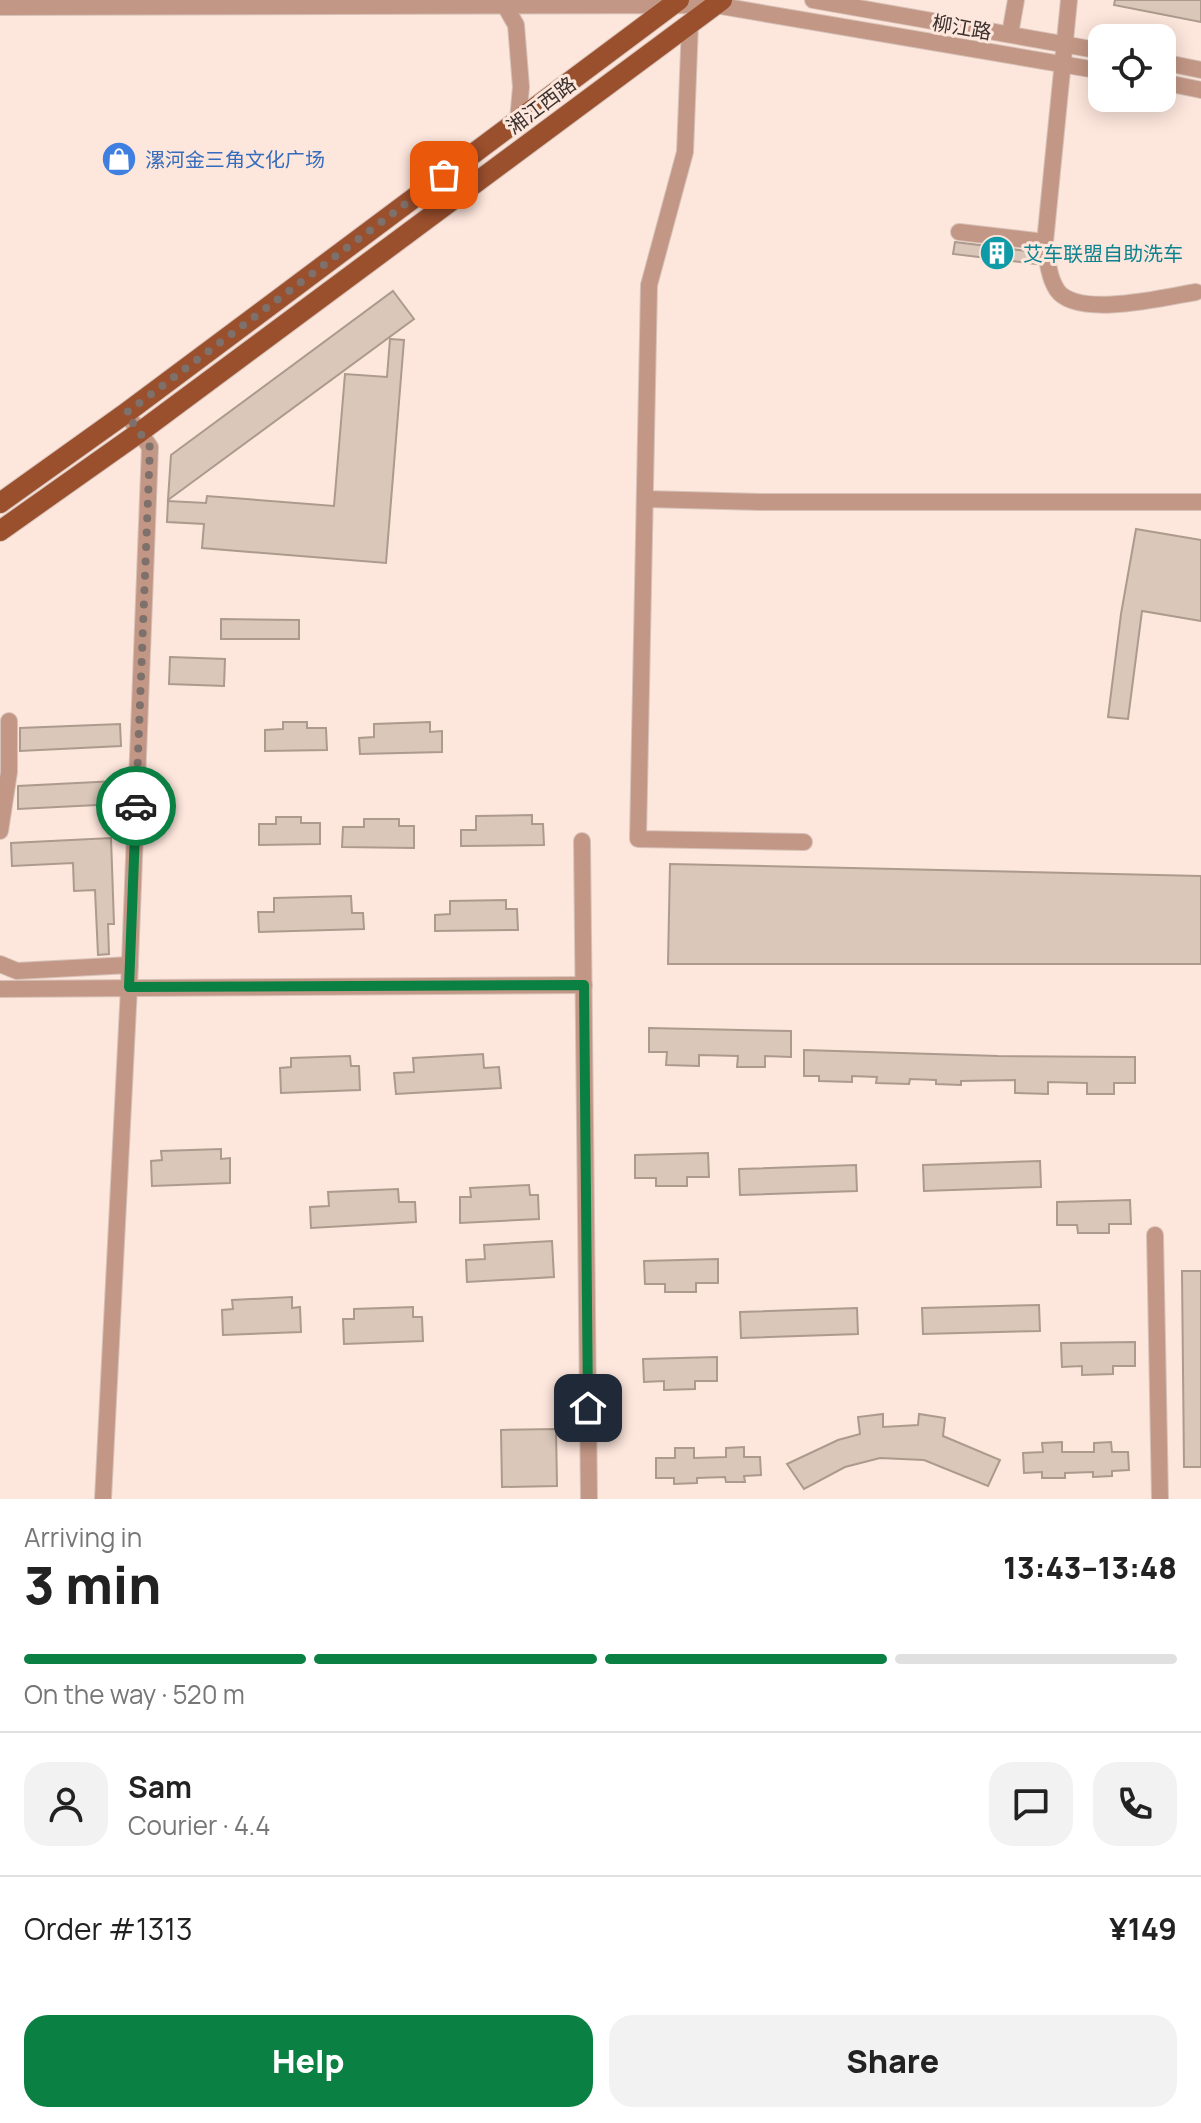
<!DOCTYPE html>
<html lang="en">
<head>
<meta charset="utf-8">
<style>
  :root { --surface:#fff; --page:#f2f2f2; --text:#222; --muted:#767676; --line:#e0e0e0; --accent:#0b8043 }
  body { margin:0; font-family:Manrope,"Noto Sans SC",sans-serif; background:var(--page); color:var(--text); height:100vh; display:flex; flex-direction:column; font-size:30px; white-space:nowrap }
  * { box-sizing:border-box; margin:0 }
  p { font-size:26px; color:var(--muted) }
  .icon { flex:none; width:44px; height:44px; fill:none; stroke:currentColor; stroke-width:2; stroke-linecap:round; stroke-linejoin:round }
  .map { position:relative; height:1499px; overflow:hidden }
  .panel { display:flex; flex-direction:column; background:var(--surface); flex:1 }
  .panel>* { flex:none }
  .controls { position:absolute; left:1088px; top:24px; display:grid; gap:16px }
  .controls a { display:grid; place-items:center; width:88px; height:88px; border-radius:16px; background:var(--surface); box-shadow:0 4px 20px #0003; font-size:40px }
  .pin { position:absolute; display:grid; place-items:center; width:68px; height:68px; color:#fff; margin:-34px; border-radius:16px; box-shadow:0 4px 12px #0006 }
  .courier { position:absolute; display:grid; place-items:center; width:80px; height:80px; margin:-40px; border:6px solid #0b8043; border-radius:50%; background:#fff; color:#222; box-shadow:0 2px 10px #0007 }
  .head em { font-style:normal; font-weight:800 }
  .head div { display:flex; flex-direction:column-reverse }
  .head { display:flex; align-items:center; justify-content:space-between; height:136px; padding:0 24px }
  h1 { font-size:52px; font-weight:800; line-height:60px }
  .bar { display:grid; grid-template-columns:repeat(4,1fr); gap:12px 8px; align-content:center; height:96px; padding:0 24px }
  .bar i { height:10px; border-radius:6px; background:var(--line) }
  .bar .on { background:var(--accent) }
  .bar p { grid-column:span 4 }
  .line { display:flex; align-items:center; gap:20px; padding:0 24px; border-top:2px solid var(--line) }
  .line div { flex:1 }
  .round { display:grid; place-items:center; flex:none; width:84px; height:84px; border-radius:24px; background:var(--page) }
  .cta { display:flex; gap:16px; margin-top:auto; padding:16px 24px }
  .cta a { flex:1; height:92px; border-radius:24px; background:var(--accent); color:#fff; font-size:32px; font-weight:800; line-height:92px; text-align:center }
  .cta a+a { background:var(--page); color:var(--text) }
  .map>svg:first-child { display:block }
</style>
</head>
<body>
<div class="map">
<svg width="1201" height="1499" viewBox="0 0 1201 1499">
  <rect width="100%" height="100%" fill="#fde6dc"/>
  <g fill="#dac7ba" stroke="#ac9a8d" stroke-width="2">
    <polygon points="1115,0 1201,0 1201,22 1114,5"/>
    <polygon points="955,242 1035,252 1037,264 953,254"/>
    <polygon points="393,291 414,319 168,500 171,455"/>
    <polygon points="390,339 404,340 386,563 202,548 204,524 167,522 168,501 206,503 207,496 334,506 345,374 387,377"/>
    <polygon points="1136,529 1201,540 1201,621 1142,611 1128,719 1108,717 1121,614"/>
    <polygon points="221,619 299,620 299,639 221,639"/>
    <polygon points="170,657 225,659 224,686 169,684"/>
    <polygon points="283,722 307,722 307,728 326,728 327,750 265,751 265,730 283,729"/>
    <polygon points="430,722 430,732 442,731 442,752 360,754 359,738 374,737 374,724"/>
    <polygon points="120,724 121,746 20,751 20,728"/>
    <polygon points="116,781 117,804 18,809 18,786"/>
    <polygon points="532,815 532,824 543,824 544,845 461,846 461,830 476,830 476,816"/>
    <polygon points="276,817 301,817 301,823 320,823 320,844 259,845 259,824 276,824"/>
    <polygon points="364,819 399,819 399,826 414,826 414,848 342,847 343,827 364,827"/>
    <polygon points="111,838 114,924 108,924 109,954 98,955 95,890 74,891 73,863 12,866 11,843"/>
    <polygon points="670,864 1201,876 1201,964 668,964"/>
    <polygon points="351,896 352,913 363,913 364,929 259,932 258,912 274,912 274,898"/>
    <polygon points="506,900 506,909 517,909 518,930 435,931 435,915 450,914 450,901"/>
    <polygon points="649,1028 791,1031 791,1057 765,1056 765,1067 737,1067 738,1056 699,1055 699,1066 666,1065 667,1052 649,1052"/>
    <polygon points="804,1050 998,1056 1135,1057 1135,1083 1114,1083 1114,1094 1087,1094 1087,1083 1048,1082 1048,1094 1015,1093 1015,1080 961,1081 961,1085 936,1084 936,1080 910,1079 909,1084 876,1083 877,1077 852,1076 852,1082 819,1081 819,1076 804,1076"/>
    <polygon points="483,1054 484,1068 499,1067 501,1088 396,1094 394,1073 414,1072 413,1058"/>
    <polygon points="350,1056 351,1066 359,1066 360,1090 281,1093 280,1068 291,1067 291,1058"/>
    <polygon points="221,1149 221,1159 230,1158 230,1183 152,1186 151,1161 162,1160 161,1151"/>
    <polygon points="708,1153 709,1177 687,1177 687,1186 656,1186 656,1178 635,1178 635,1155"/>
    <polygon points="1040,1161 1041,1187 924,1191 923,1165"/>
    <polygon points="856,1165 857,1191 740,1195 739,1169"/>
    <polygon points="529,1185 530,1195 538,1195 539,1219 460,1223 460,1197 471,1197 470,1188"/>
    <polygon points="398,1189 399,1202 415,1202 416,1222 311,1228 310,1207 329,1206 328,1192"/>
    <polygon points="1130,1200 1131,1224 1109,1224 1109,1233 1078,1233 1077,1225 1057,1225 1057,1202"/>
    <polygon points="552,1241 554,1277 467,1282 466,1260 485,1259 484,1245"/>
    <polygon points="718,1259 718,1283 696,1283 696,1292 665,1292 665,1284 645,1284 644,1261"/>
    <polygon points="1182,1271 1201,1271 1201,1467 1184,1467"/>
    <polygon points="292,1297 292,1308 300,1307 301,1332 223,1335 222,1310 233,1309 232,1300"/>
    <polygon points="1039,1305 1040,1331 923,1334 922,1308"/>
    <polygon points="413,1307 413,1317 422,1317 423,1341 344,1344 343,1319 354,1319 354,1309"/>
    <polygon points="857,1308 858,1334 741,1338 740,1312"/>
    <polygon points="1135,1342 1135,1366 1113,1366 1113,1374 1082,1375 1082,1366 1062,1367 1061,1343"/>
    <polygon points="717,1357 717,1381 695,1381 695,1389 664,1390 664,1381 644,1382 643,1359"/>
    <polygon points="883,1414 883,1427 918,1425 919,1414 945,1418 943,1436 1000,1460 988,1486 924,1460 880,1458 845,1467 804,1489 787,1464 838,1440 860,1434 858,1417"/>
    <polygon points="556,1429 557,1486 502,1487 501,1430"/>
    <polygon points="1062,1442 1062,1452 1094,1452 1094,1443 1111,1442 1112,1452 1128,1452 1129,1470 1112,1471 1112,1476 1093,1477 1093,1472 1065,1473 1065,1478 1042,1478 1042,1472 1024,1473 1023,1453 1043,1452 1042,1443"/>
    <polygon points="744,1447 744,1457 760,1457 761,1475 744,1476 745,1482 726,1482 725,1477 697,1478 697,1483 674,1484 674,1478 656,1478 656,1458 675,1458 675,1448 694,1448 694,1458 726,1457 726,1448"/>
  </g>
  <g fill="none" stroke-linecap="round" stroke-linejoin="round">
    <g stroke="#d6c2b9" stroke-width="18">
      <g id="minor">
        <polyline points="813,0 1102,51"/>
        <path d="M1069,0l-24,242c2,15 3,34 12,48 20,29 109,7 139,2"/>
        <polyline points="504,4 516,25 521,87 518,120"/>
        <polyline points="0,7 715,5 1102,71"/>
        <polyline points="690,24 685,152 649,285 638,839 804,842"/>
        <polyline points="1010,34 1016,0"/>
        <polyline points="1162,62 1201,70"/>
        <polyline points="1162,82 1201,90"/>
        <polyline points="959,232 1045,242"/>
        <polyline points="645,499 761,502 1201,502"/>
        <polyline points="0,831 9,772 9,721"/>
        <polyline points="582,841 589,1499"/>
        <polyline points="0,964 17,971 130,965"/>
        <polyline points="0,989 584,985"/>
        <polyline points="1155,1235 1160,1499"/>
        <polyline points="103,1499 129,987 150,447 126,413"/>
      </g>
    </g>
    <g stroke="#d6c2b9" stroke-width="22">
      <g id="major">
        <polyline points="0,503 126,413 679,0"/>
        <polyline points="0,531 140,432 722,0"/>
      </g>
    </g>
    <use href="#minor" stroke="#c39785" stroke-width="16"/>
    <use href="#major" stroke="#9a4f2d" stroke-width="20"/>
  </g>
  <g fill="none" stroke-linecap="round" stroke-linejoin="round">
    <polyline stroke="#7e706b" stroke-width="8" stroke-dasharray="0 14.4" points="136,806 150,447 126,413 444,175"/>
    <polyline stroke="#0b8043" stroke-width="10" points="136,806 129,987 584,985 588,1408"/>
  </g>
  <defs>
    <g id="shop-disc" transform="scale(1.8)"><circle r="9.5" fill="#3f7fe0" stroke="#fde6dc"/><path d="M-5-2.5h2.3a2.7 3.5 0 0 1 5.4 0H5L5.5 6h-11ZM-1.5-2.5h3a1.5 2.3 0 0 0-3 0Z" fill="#fff"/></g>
    <g id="building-disc" transform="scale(1.8)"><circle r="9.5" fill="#0f9aa8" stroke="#fde6dc"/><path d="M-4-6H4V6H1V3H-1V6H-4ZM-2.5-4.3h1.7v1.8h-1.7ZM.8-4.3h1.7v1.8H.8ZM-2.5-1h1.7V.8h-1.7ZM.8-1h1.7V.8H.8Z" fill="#fff"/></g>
  </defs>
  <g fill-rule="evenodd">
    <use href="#shop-disc" x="119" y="159"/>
    <use href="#building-disc" x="997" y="253"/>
  </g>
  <g text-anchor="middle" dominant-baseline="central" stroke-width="6" stroke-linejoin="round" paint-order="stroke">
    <g font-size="20" fill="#3a312e" stroke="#fde6dc">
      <text transform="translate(962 27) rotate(10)">柳江路</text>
      <text transform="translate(541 105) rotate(-37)">湘江西路</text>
    </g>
    <g font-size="20" fill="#366cbe" stroke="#fde6dc" text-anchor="start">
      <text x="145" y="159">漯河金三角文化广场</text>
    </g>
    <g font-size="20" fill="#0d838f" stroke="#fde6dc" text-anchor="start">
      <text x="1023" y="253">艾车联盟自助洗车</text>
    </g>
  </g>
</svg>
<div class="controls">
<a><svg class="icon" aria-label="locate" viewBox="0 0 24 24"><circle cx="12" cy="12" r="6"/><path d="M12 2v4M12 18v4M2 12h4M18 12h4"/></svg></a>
</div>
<div class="pin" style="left:444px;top:175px;background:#ea580c"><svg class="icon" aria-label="bag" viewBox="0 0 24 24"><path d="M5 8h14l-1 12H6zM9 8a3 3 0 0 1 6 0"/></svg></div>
<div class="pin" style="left:588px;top:1408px;background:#1f2937"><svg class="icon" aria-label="home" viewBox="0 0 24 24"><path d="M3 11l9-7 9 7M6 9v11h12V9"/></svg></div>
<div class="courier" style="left:136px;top:806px"><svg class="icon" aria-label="car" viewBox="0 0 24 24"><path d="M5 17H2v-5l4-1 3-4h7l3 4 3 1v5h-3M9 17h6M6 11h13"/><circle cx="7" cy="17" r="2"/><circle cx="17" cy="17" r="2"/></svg></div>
</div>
<section class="panel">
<div class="head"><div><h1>3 min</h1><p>Arriving in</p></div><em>13:43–13:48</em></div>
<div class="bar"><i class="on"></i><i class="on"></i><i class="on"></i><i></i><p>On the way · 520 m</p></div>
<div class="line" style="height:144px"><a class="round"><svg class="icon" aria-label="person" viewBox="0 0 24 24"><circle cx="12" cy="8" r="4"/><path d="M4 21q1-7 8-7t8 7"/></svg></a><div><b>Sam</b><p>Courier · 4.4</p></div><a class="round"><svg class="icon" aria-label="chat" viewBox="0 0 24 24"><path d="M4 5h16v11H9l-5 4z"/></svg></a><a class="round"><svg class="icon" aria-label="phone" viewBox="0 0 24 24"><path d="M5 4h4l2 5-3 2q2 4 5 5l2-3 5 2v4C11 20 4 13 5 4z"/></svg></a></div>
<div class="line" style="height:104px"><div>Order #1313</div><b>¥149</b></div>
<div class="cta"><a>Help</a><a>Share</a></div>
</section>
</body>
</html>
